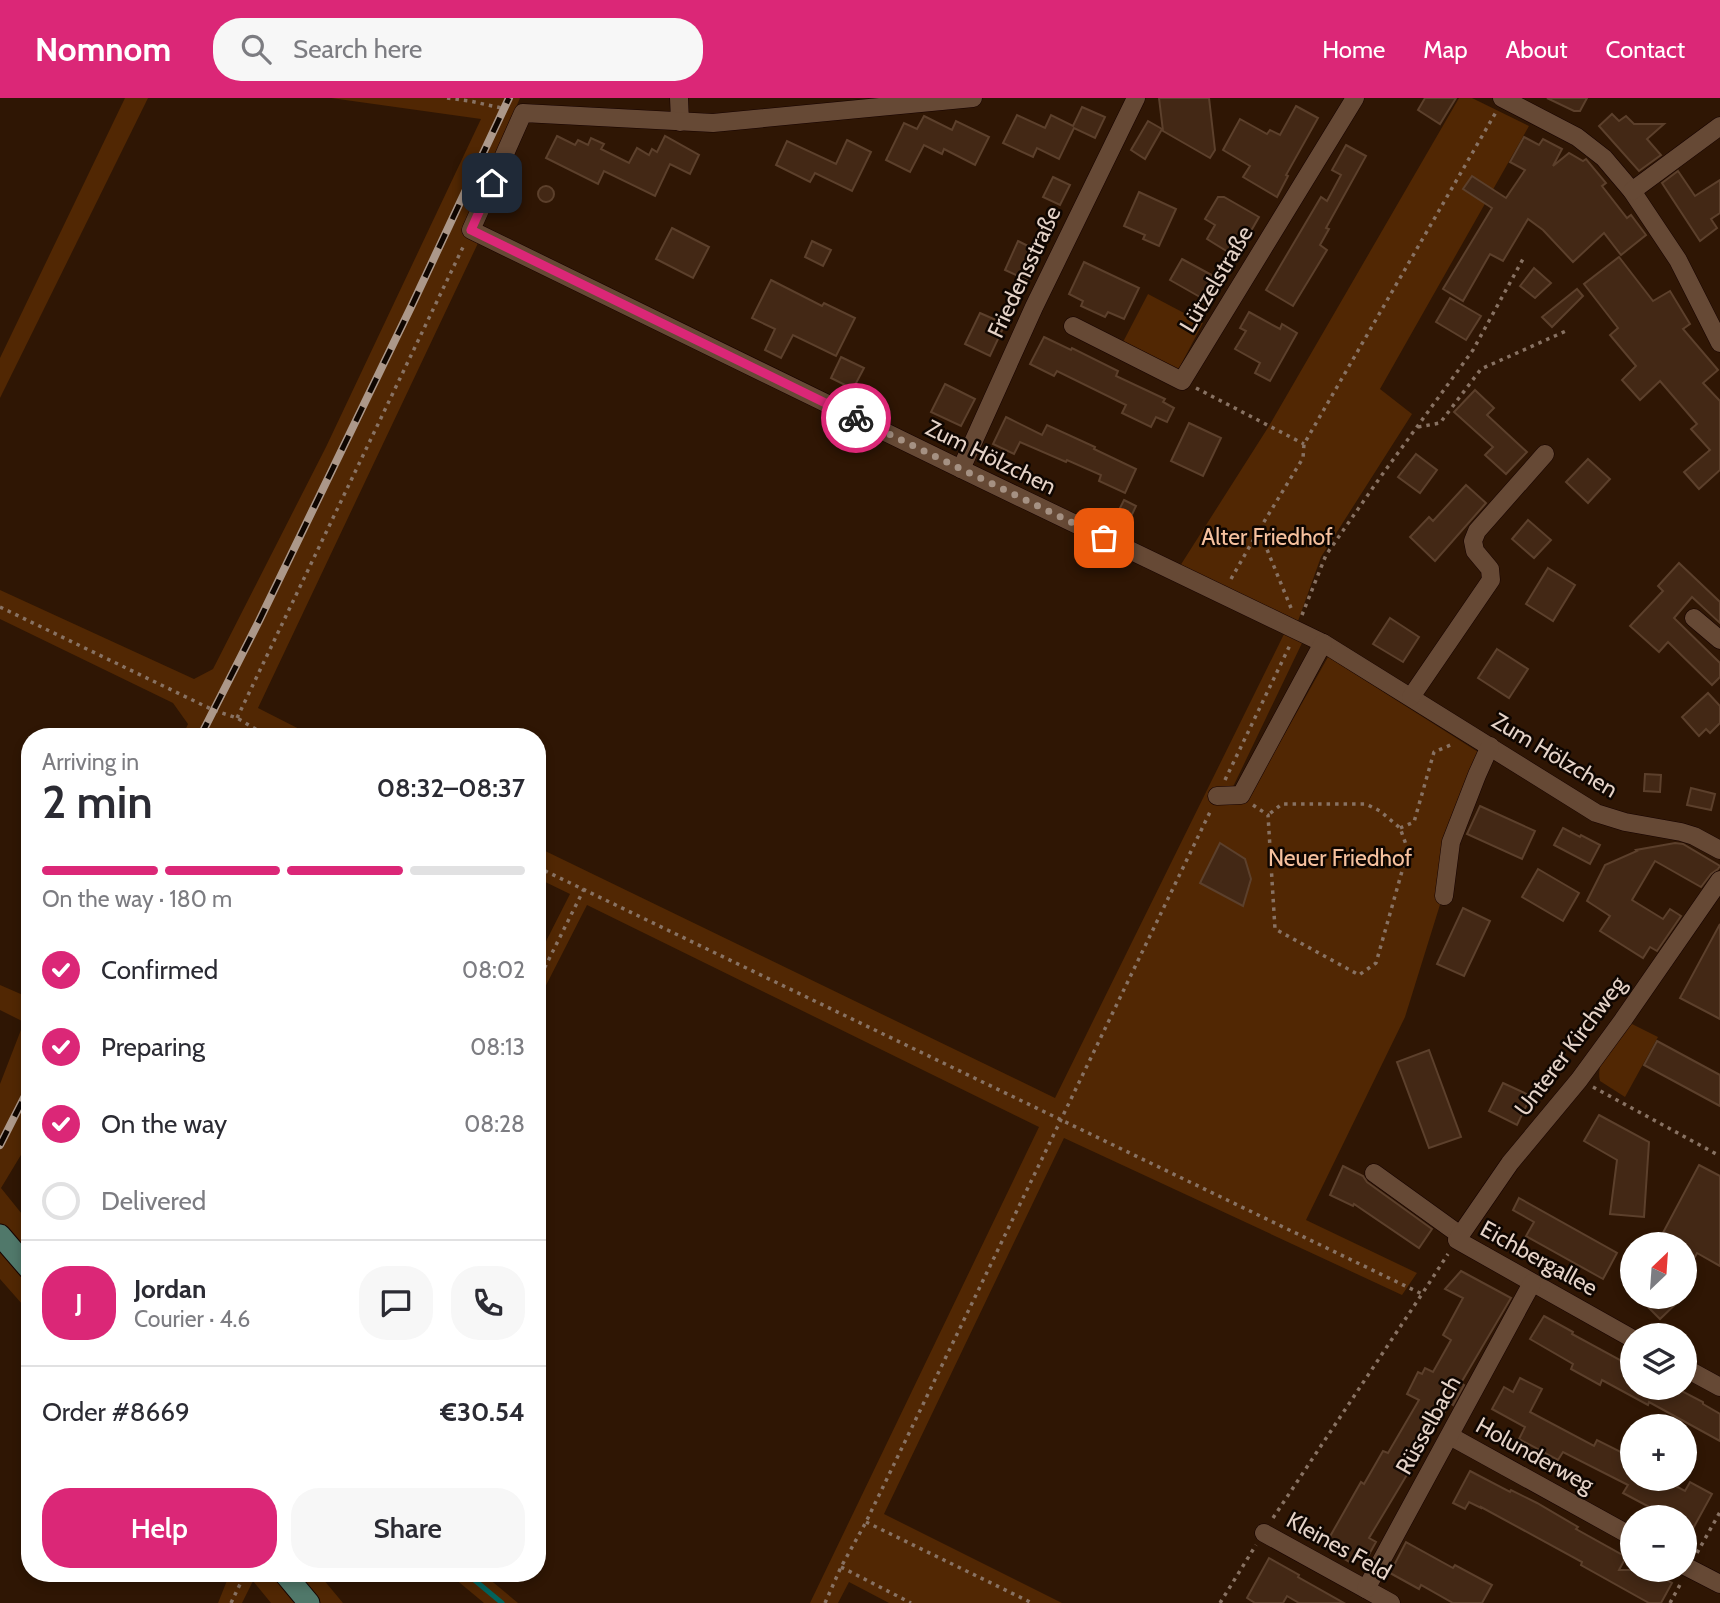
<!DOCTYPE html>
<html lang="en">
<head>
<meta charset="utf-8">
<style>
  :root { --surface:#fff; --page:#f7f7f7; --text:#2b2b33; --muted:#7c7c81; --line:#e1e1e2; --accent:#db2777 }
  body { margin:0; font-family:Cabin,sans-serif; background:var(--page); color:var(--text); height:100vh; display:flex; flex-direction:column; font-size:26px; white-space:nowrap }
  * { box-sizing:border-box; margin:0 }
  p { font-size:23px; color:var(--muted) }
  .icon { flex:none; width:38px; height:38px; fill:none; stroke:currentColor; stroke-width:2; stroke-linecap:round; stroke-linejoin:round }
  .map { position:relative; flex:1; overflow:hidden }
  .details { position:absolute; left:21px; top:630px; width:525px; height:854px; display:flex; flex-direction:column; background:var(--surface); border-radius:28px; box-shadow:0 4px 10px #0003 }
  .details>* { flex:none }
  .needle { width:46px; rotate:25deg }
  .tools { position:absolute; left:1620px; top:1134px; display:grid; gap:14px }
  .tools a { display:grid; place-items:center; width:77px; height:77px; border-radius:50%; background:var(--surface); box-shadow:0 4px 10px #0003; font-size:35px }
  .pin { position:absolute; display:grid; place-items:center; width:60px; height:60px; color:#fff; margin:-30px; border-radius:14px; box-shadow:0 4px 10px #0006 }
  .courier { position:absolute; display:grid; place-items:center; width:70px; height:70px; margin:-35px; border:5px solid #db2777; border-radius:50%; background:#fff; color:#222; box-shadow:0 2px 9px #0007 }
  .overview em { font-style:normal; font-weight:600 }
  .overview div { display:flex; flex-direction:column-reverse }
  .overview { display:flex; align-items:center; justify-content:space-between; height:119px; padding:0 21px }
  h1 { font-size:46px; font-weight:600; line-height:52px }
  .bar { display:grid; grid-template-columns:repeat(4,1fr); gap:10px 7px; align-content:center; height:84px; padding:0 21px }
  .bar i { height:9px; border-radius:5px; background:var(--line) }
  .bar .selected { background:var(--accent) }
  .bar p { grid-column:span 4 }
  .line { display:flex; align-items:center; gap:18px; padding:0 21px; border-top:2px solid var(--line) }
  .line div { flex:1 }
  .round { display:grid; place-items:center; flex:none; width:74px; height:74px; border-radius:28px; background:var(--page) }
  ol { padding:0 21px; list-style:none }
  li { display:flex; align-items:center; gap:21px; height:77px }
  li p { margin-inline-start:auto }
  li .icon { padding:7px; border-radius:50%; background:var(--accent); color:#fff; stroke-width:4 }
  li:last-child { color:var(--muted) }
  li i { width:38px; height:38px; border:4px solid var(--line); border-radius:50% }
  .action { display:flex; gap:14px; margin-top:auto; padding:14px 21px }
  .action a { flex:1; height:80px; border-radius:28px; background:var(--accent); color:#fff; font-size:28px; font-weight:600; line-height:80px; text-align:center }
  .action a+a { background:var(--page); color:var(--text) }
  header { display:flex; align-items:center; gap:42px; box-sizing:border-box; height:98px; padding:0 35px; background:var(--accent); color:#fff }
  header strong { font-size:33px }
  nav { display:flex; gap:38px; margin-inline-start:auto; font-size:24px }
  .search { width:490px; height:63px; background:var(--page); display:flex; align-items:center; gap:18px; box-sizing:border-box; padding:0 24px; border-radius:28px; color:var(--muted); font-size:26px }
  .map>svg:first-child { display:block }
</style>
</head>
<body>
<header>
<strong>Nomnom</strong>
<div class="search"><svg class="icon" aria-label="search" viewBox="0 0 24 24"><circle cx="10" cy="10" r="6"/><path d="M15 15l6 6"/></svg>Search here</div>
<nav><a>Home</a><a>Map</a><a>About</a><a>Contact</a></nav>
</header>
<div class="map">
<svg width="1720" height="1505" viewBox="0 0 1720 1505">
  <rect width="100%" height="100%" fill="#2f1604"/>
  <g fill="#512703">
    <polygon points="125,0 148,0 0,300 0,260"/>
    <polygon points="331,0 520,0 462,135 479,143 258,610 315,639 182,639 188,626 173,605 0,521 0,492 194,581 213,571 326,349 481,21"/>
    <polygon points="1459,0 1472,0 1529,28 1380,291 1412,316 1321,459 1298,523 1180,468 1269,328"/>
    <polygon points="1148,196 1203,225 1178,272 1123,244"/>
    <polygon points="1285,534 1302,545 1232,691 1247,703 1328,559 1486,659 1405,919 1306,1122 1417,1175 1402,1197 1064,1040 884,1416 1062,1505 889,1505 849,1484 838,1505 810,1505 1039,1029 587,807 537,905 537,861 570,796 537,780 537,749 1055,1000"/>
    <polygon points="0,887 30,900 30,1042 1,1090 30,1126 30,1215 0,1181 0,986 24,924 0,912"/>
    <path d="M1630,925l28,14 -33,60 -25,-16c-5,-23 17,-41 30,-58z"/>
    <polygon points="230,1475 318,1475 343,1505 271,1505 253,1483 242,1505 218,1505"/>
    <polygon points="448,1475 482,1475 518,1505 484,1505"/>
  </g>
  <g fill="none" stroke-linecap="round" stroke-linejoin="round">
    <polyline stroke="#02635c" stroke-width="5" points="466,1475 502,1505"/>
  </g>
  <g fill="#432815" stroke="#5c402c" stroke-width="2">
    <polygon points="1159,0 1209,0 1215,52 1210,60 1163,33"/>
    <polygon points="1425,0 1456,0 1440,26 1418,12"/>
    <polygon points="1547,0 1587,0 1580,13 1574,13"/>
    <polygon points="1296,8 1318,20 1286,77 1288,78 1277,99 1243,79 1250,68 1223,52 1240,21 1267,36 1270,32 1280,37"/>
    <polygon points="1082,9 1105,19 1095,40 1074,30 1059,61 1037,50 1033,59 1003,45 1017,17 1045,30 1051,17 1073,28"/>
    <polygon points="1612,16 1619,23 1626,18 1634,26 1664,26 1647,41 1661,57 1639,73 1599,28"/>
    <polygon points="924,18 952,32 956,23 989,39 975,67 944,51 942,56 924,47 910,74 886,62 904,25 917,31"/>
    <polygon points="1148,23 1162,31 1145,61 1131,52"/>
    <polygon points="557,38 575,47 578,42 588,47 591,40 604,46 601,51 629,65 637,50 649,57 652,51 657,54 665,38 699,57 690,76 670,66 655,98 604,73 598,86 546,60"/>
    <polygon points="1524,39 1539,47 1543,41 1562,51 1553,68 1569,55 1583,63 1586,61 1606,85 1602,88 1627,120 1631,117 1646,137 1621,157 1604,135 1573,164 1543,132 1528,121 1503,163 1490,156 1463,203 1443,191 1492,110 1463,91 1472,78 1506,100 1525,72 1510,64"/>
    <polygon points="847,42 871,54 852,93 815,75 810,84 776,67 787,43 836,66"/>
    <polygon points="1346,47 1366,58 1326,130 1329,131 1320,147 1327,152 1293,208 1266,192 1321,99 1327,103 1341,77 1332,72"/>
    <polygon points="1678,73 1695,98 1720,82 1720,115 1711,121 1717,130 1700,143 1662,85"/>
    <polygon points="1053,79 1070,87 1060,107 1043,99"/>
    <circle cx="546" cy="96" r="8"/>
    <polygon points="1139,94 1176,111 1159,148 1143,141 1145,137 1124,128"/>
    <polygon points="1218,99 1224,99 1259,119 1236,159 1207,141 1215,127 1205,121"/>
    <polygon points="672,130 709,149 693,180 656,161"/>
    <polygon points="812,143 831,152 823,168 805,159"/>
    <polygon points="1018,143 1040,154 1027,182 1005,172"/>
    <polygon points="1619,159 1653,203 1670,193 1690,226 1683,231 1718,272 1703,285 1720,303 1720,372 1699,391 1684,374 1710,352 1691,331 1697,326 1660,283 1640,302 1622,282 1636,268 1610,237 1618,230 1584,186"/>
    <polygon points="1182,161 1219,181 1207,203 1170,182"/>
    <polygon points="1084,164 1139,190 1124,221 1108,214 1105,219 1081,208 1083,203 1069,196"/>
    <polygon points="1534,170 1551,185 1535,200 1520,188"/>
    <polygon points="771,182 822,208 824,205 855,220 836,258 793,237 781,260 765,252 775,231 752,220"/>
    <polygon points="1577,191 1583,198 1552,229 1542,219"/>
    <polygon points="1450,200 1481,218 1466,242 1436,224"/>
    <polygon points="1249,214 1280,231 1282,226 1297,235 1270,283 1255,275 1260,265 1235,251 1246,233 1240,230"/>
    <polygon points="980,215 1005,226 990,258 965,246"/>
    <polygon points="1044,239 1071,252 1072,250 1118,273 1116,278 1165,301 1163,304 1174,310 1167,324 1156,319 1151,329 1122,315 1126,307 1057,273 1054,278 1030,266"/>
    <polygon points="841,259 864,270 853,291 831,280"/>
    <polygon points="945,286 975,301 961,328 931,314"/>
    <polygon points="1475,292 1494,310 1487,317 1527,354 1506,376 1485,357 1493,349 1454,314"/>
    <polygon points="1006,319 1042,337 1047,327 1095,349 1094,351 1136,371 1125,395 1099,383 1101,377 1067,362 1066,364 1020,344 1014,356 993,346"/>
    <polygon points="1189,325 1221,340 1203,378 1171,363"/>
    <polygon points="1416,356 1437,372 1420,395 1398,379"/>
    <polygon points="1588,361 1610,381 1588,405 1566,384"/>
    <polygon points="1466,387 1486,405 1435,463 1410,439 1429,419 1433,423"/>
    <polygon points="1124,402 1136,408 1127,427 1114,422"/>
    <polygon points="1528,422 1551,442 1534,460 1512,441"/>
    <polygon points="1679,465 1720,504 1720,525 1692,499 1674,520 1720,565 1720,579 1712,587 1668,544 1659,554 1630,528 1663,493 1658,488"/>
    <polygon points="1548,470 1575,487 1553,523 1526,506"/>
    <polygon points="1390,520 1419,539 1403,564 1373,546"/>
    <polygon points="1497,551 1528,571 1509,600 1478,580"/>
    <polygon points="1708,595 1720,608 1720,625 1710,635 1706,631 1699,638 1682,619"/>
    <polygon points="1645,676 1661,677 1660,694 1644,693"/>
    <polygon points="1691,690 1715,696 1711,712 1687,707"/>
    <polygon points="1480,708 1535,733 1522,761 1467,736"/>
    <polygon points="1563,730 1580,739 1581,737 1600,747 1590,766 1554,747"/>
    <polygon points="1220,745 1245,761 1251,781 1243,808 1200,785"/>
    <polygon points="1675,745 1683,746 1720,768 1718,771 1711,776 1701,789 1655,763 1632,802 1663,821 1670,811 1681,818 1657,853 1650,849 1643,860 1600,833 1610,818 1587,803 1605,767 1637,753 1636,752"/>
    <polygon points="1538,771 1579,795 1563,823 1522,799"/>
    <polygon points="1463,810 1490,823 1464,878 1437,866"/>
    <polygon points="1720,826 1720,921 1680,900"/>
    <polygon points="1657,943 1720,977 1720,1008 1644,967"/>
    <polygon points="1429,952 1461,1039 1429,1050 1397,964"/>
    <polygon points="1503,985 1531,998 1517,1027 1489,1013"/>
    <polygon points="1599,1017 1649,1044 1644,1119 1610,1116 1617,1062 1584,1043"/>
    <polygon points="1699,1067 1720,1078 1720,1168 1697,1155 1685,1177 1685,1146 1657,1146"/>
    <polygon points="1343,1068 1363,1078 1367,1084 1432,1131 1419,1150 1354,1106 1353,1108 1330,1097"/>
    <polygon points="1519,1100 1617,1155 1603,1181 1526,1138 1534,1124 1513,1112"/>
    <polygon points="1461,1173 1511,1200 1461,1285 1464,1287 1453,1307 1450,1305 1369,1440 1376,1444 1367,1460 1359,1455 1353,1466 1324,1449 1361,1384 1364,1386 1383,1353 1388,1355 1419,1302 1407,1296 1418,1274 1422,1276 1425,1270 1433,1274 1451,1242 1443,1237 1463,1200 1445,1191"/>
    <polygon points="1638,1199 1683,1199 1660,1221"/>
    <polygon points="1544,1218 1573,1234 1572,1236 1633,1269 1633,1290 1676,1290 1703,1304 1703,1306 1720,1316 1720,1343 1649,1304 1648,1307 1602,1282 1600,1287 1571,1271 1573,1266 1530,1241"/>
    <polygon points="1520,1280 1542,1291 1530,1314 1594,1348 1597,1342 1633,1360 1633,1381 1662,1381 1685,1393 1690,1384 1712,1396 1685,1445 1685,1419 1668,1419 1623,1395 1628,1387 1563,1354 1558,1362 1519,1341 1525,1329 1492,1311 1504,1289 1513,1294"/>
    <polygon points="1470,1373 1510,1394 1511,1392 1537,1405 1578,1429 1576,1431 1626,1459 1619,1472 1649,1472 1672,1485 1661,1505 1649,1505 1581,1467 1582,1464 1481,1409 1481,1410 1469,1404 1465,1411 1453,1405"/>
    <polygon points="1406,1444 1453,1470 1455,1467 1492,1487 1482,1505 1453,1505 1421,1487 1419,1491 1390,1475"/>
    <polygon points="1269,1460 1299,1477 1298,1479 1344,1505 1299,1505 1287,1498 1283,1505 1255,1505 1247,1500"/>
  </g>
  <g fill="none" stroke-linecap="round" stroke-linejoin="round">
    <g stroke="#160200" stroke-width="19">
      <g id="minor">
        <polyline points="679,0 680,24"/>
        <polyline points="973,0 713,25 523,15 471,132 961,371 1323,545 1596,715 1625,724 1681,734 1694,738 1720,752"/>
        <polyline points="1502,0 1577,39 1604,60 1632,93 1678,162 1720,245"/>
        <polyline points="1632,93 1720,28"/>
        <polyline points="1073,228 1182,283 1355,0"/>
        <polyline points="961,371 1034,209 1136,0"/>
        <polyline points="1694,520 1720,542"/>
        <polyline points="1411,599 1491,482 1490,471 1475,453 1473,443 1477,433 1545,356"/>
        <polyline points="1217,698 1241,697 1323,545"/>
        <polyline points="1444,798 1451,744 1477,677 1490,648"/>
        <polyline points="1374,1075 1460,1137"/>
        <polyline points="1633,1241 1457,1142 1510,1065 1579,982 1623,922 1720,782"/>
        <polyline points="1685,1270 1720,1289"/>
        <polyline points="1450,1338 1633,1439"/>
        <polyline points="1264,1435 1391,1505"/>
        <polyline points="1685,1468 1720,1486"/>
        <polyline points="1366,1491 1532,1185"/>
      </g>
    </g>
    <g stroke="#160200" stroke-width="23">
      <g id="major">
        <polyline points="0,1137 30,1172"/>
        <polyline points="284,1475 309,1505"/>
      </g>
    </g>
    <g stroke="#887263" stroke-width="3.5" stroke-dasharray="3.5 5" stroke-linecap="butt">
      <polyline points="447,0 470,3 506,11"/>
      <polyline points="1196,290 1304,346"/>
      <polyline points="1418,329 1440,325 1481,271 1566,233"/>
      <polyline points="1231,481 1259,432"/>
      <polyline points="0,509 213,612 237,620 269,639"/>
      <polyline points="1291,510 1259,432 1303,360 1304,346 1496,14"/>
      <polyline points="1302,517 1326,457 1379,381 1473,252 1523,161"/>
      <polyline points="237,620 464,147"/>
      <polyline points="1225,682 1290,547"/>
      <polyline points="1253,707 1268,717 1275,831 1359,877 1376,865 1408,752 1400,730 1380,713 1366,706 1282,706 1268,717"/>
      <polyline points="1400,730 1414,724 1434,654 1453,646"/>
      <polyline points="537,769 1422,1196 1448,1156"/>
      <polyline points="537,885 584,791"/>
      <polyline points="1593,989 1720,1058"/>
      <polyline points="1273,1420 1422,1196"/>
      <polyline points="866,1424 1032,1505"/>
      <polyline points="1697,1455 1720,1414"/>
      <polyline points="841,1469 911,1505"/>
      <polyline points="231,1505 242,1482"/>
      <polyline points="825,1505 841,1469 866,1424 1210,714"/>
      <polyline points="1220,1505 1256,1447"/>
      <polyline points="1670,1505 1682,1483"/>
    </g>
    <use href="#minor" stroke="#664935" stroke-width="18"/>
    <use href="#major" stroke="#50786a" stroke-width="21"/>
    <g stroke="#ac988a" stroke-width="8">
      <g id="rail">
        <polyline points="200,639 259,523 412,207 509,0"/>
        <polyline points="0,1047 30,988"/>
      </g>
    </g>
    <use href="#rail" stroke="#0f0601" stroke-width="5" stroke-dasharray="16" stroke-linecap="butt"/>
  </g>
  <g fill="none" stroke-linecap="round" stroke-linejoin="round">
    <polyline stroke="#a59183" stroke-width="7" stroke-dasharray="0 12.6" points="856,320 1104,440"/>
    <polyline stroke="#db2777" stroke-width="9" points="492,85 471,132 856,320"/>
  </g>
  <g text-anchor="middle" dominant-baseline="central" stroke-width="5" stroke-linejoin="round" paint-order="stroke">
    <g font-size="23" fill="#e5d3c8" stroke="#0f0601">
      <text transform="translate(1024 174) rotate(-65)">Friedensstraße</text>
      <text transform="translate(1216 181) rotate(-59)">Lützelstraße</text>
      <text transform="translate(991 359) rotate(26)">Zum Hölzchen</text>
      <text transform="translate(1555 657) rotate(31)">Zum Hölzchen</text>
      <text transform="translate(1570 948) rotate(-53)">Unterer Kirchweg</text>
      <text transform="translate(1539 1160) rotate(29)">Eichbergallee</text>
      <text transform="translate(1428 1327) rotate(-61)">Rüsselbach</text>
      <text transform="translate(1535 1357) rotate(29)">Holunderweg</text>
      <text transform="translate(1339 1448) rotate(29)">Kleines Feld</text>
    </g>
    <g font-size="23" fill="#f6c19e" stroke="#0f0601">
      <text x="1267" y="439">Alter Friedhof</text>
      <text x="1340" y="760">Neuer Friedhof</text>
    </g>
  </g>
</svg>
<div class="tools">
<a><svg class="needle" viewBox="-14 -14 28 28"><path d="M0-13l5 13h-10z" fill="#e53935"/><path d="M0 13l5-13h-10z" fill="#7c7c81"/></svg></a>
<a><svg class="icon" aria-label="layers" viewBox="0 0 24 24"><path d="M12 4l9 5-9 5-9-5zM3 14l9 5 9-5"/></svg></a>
<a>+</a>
<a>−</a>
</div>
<div class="pin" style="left:1104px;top:440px;background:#ea580c"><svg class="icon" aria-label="bag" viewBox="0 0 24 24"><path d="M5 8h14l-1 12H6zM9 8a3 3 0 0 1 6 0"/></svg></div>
<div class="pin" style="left:492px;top:85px;background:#1f2937"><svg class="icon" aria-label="home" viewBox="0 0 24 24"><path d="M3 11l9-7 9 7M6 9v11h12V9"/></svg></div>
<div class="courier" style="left:856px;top:320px"><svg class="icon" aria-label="bike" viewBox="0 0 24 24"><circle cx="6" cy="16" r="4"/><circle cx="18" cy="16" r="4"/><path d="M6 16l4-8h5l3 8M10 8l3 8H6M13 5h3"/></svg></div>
<section class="details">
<div class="overview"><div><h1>2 min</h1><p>Arriving in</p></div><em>08:32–08:37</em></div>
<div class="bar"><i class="selected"></i><i class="selected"></i><i class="selected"></i><i></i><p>On the way · 180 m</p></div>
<ol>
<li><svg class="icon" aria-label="check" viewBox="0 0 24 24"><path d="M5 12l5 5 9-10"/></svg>Confirmed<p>08:02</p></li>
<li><svg class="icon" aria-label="check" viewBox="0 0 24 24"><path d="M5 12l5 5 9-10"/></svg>Preparing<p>08:13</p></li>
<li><svg class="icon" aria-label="check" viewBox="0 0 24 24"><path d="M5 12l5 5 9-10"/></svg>On the way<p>08:28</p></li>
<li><i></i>Delivered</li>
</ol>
<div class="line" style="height:126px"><b class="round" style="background:var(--accent);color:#fff">J</b><div><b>Jordan</b><p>Courier · 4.6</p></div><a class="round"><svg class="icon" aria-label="chat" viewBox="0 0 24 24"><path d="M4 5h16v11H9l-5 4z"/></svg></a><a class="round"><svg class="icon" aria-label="phone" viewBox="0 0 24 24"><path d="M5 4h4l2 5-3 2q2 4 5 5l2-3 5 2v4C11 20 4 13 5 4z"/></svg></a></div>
<div class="line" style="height:91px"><div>Order #8669</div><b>€30.54</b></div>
<div class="action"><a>Help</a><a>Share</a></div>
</section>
</div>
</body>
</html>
